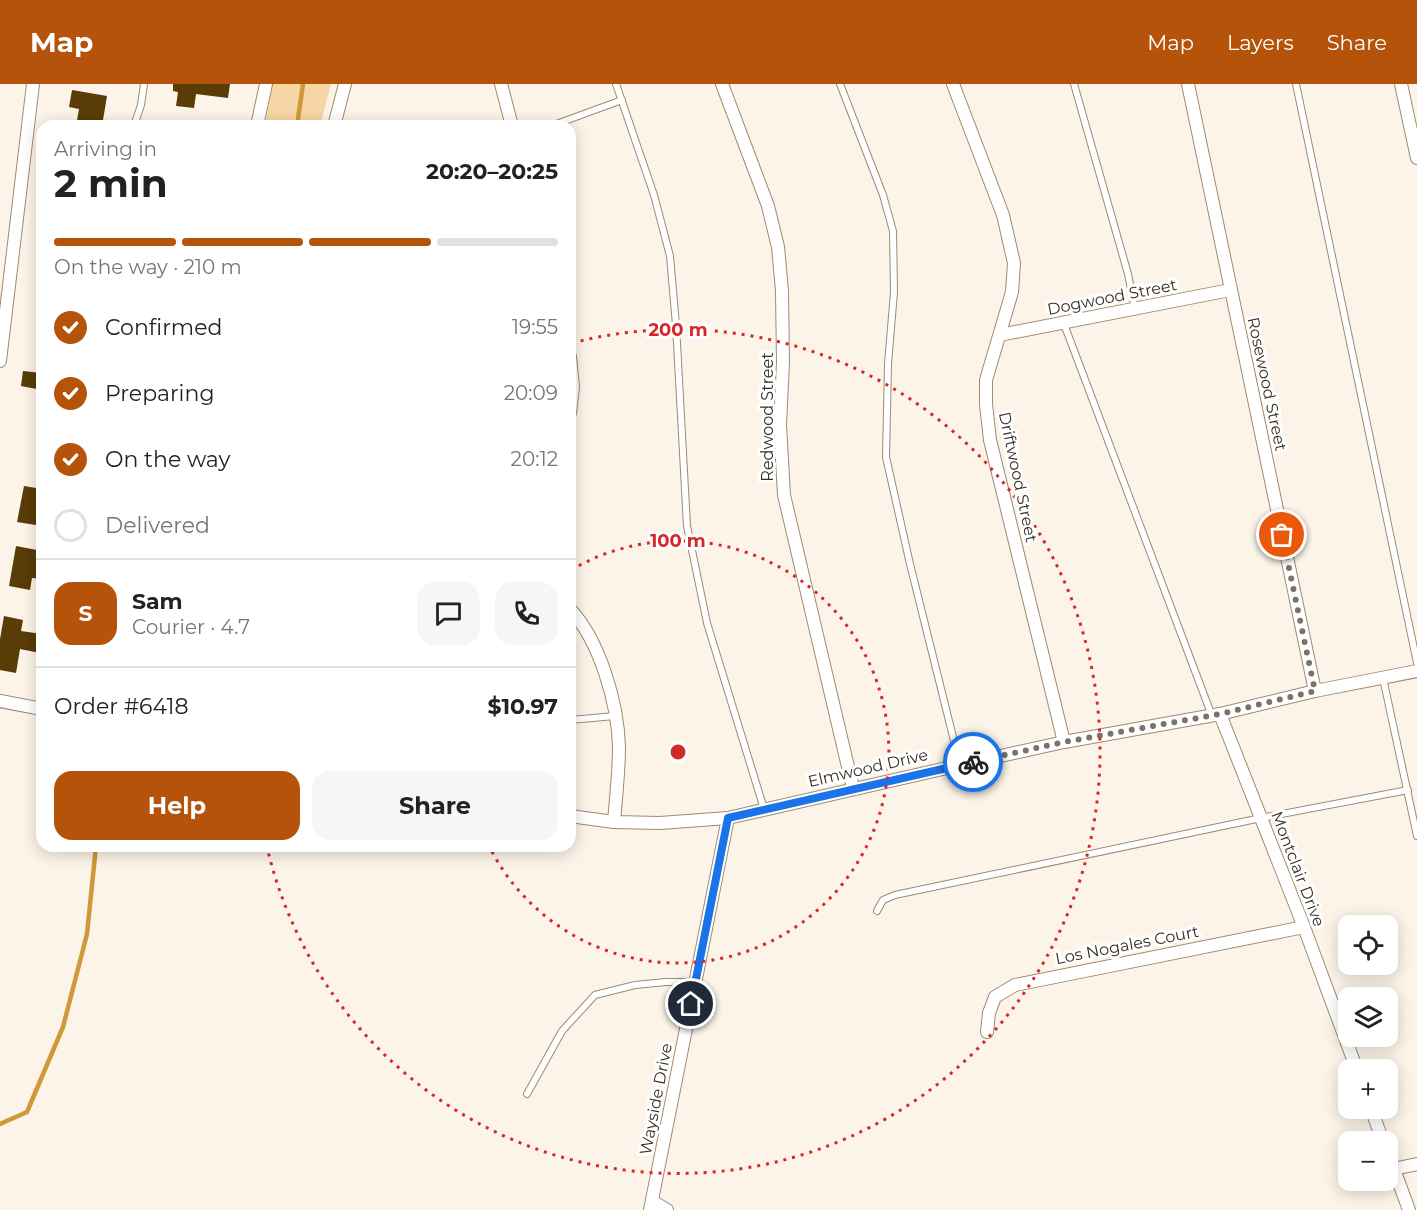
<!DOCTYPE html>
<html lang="en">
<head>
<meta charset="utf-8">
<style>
  :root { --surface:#fff; --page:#f6f6f6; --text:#222; --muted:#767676; --line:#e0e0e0; --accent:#b45309 }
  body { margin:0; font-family:Montserrat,sans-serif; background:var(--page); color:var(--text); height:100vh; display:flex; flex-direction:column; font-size:22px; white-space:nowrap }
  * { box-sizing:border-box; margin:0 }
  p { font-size:20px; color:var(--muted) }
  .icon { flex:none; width:33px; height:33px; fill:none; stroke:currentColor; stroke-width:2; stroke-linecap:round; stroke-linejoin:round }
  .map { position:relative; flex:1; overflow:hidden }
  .side { position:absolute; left:36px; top:36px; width:540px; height:732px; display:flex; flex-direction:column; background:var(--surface); border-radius:18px; box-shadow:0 3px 15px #0003 }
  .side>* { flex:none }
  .buttons { position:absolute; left:1338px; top:831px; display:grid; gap:12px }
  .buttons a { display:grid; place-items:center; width:60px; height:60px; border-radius:12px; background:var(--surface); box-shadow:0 3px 15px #0003; font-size:30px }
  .pin { position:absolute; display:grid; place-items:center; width:51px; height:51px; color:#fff; margin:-26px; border:3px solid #fff; border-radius:50%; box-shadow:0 2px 6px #0007 }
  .courier { position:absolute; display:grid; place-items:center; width:60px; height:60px; margin:-30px; border:4px solid #1a73e8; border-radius:50%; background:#fff; color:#222; box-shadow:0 2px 8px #0007 }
  .summary em { font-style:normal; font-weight:700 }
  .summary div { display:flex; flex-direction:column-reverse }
  .summary { display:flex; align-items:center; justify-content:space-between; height:102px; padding:0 18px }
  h1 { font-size:39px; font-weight:700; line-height:45px }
  .bar { display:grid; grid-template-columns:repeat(4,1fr); gap:9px 6px; align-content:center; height:72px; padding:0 18px }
  .bar i { height:8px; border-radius:4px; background:var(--line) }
  .bar .selected { background:var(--accent) }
  .bar p { grid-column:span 4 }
  .line { display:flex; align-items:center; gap:15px; padding:0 18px; border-top:2px solid var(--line) }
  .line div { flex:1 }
  .round { display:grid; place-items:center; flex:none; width:63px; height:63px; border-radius:18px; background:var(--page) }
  ol { padding:0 18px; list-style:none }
  li { display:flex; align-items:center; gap:18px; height:66px }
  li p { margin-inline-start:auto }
  li .icon { padding:6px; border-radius:50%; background:var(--accent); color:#fff; stroke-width:4 }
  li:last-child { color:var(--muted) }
  li i { width:33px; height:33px; border:3px solid var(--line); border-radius:50% }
  .button { display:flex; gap:12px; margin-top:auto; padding:12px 18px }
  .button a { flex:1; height:69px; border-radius:18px; background:var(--accent); color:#fff; font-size:24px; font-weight:700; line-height:69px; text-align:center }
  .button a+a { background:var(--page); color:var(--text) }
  header { display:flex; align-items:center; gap:36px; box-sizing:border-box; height:84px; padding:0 30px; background:var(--accent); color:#fff }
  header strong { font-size:28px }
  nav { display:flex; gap:33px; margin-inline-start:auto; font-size:21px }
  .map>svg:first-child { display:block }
</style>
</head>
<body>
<header>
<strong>Map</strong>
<nav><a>Map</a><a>Layers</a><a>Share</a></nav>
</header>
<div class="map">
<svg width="1417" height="1126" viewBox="0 0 1417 1126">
  <rect width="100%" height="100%" fill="#fcf4e8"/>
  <polygon fill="#f7d6a5" points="273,0 331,0 320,42 265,42"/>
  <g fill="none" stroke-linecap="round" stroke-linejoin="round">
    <g stroke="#d0983a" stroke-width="4.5">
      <polyline points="297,42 303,0"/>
      <polyline points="0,1040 27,1028 63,943 87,850 96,762"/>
    </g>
  </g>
  <g fill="#593c06">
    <polygon points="173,0 230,0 228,14 196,10 194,24 176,22 178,8 173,7"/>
    <polygon points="72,6 107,12 102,42 76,42 79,25 69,23"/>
    <polygon points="23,287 42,289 42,306 21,302"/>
    <polygon points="24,402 42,405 42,442 17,438"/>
    <polygon points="16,462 42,467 42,495 32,494 30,506 9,502"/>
    <polygon points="4,532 23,536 21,547 42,550 40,569 20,565 16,589 0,586 0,555"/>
  </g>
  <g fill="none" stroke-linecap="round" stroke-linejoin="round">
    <g stroke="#9e8b71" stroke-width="8">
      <g id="service">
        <polyline points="616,0 654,111 670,172 676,241 687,442 707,539 764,725"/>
        <polyline points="840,0 883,111 893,147 894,208 888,280 886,373 910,480 960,681"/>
        <polyline points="1074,0 1128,190 1135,225"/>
        <polyline points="1296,0 1417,579"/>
        <polyline points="134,42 141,21 144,0"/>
        <polyline points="551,42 622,16"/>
        <polyline points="1064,240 1212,632"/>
        <polyline points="1383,594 1417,752"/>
        <polyline points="570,636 615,632"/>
        <polyline points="877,827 883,816 895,811 1261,734 1408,706"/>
        <polyline points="527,1010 562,947 595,911 635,901 666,898 695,898"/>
      </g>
    </g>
    <g stroke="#9e8b71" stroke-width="14">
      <g id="minor">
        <polyline points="501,0 512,42"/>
        <polyline points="722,0 768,122 778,163 782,207 783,278 780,341 784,411 853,704"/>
        <polyline points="953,0 1003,131 1014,179 1012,208 986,296 986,320 990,356 1064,658"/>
        <polyline points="1188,0 1315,607"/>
        <polyline points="1401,0 1417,74"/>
        <polyline points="257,42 266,0"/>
        <polyline points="334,42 345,0"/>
        <polyline points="1000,251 1230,206"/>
        <polyline points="570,273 573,303 570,329"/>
        <polyline points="0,277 33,0"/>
        <path d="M570,525c30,32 48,95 49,138 0,25 -3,50 -5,75"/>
        <polyline points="0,617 42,625"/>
        <polyline points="1220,630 1304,843 1357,986"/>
        <polyline points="570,732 614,738 660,739 728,734 960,681 1064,658 1220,630 1315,607 1417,587"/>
        <polyline points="987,948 989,929 995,913 1015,901 1304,843"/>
        <polyline points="1371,1024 1383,1058"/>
        <polyline points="1388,1069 1409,1126"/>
        <polyline points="1393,1085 1417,1080"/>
        <polyline points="652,1117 667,1126"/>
        <polyline points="650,1126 728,734"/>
      </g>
    </g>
    <use href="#service" stroke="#fff" stroke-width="6"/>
    <use href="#minor" stroke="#fff" stroke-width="12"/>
  </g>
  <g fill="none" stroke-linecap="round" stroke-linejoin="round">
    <polyline stroke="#7b7367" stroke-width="6" stroke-dasharray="0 10.8" points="973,678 1064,658 1220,630 1315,607 1282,451"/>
    <polyline stroke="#1a73e8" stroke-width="8" points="691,920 728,734 973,678"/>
  </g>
  <g fill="none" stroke="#d62828" stroke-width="3" stroke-dasharray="3 6">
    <path d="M571 486A211 211 0 1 1 489 762"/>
    <path d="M572 259A422 422 0 1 1 267 763"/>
  </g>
  <g text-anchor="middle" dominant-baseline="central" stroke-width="6" stroke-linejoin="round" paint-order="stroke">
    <g font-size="16" fill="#352e22" stroke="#fff">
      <text transform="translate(1112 213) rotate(-11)">Dogwood Street</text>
      <text transform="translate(1267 300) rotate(78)">Rosewood Street</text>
      <text transform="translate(767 333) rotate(-90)">Redwood Street</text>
      <text transform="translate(1018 393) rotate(78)">Driftwood Street</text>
      <text transform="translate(868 684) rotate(-13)">Elmwood Drive</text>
      <text transform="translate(1298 785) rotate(69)">Montclair Drive</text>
      <text transform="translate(1127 861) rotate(-11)">Los Nogales Court</text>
      <text transform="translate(656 1015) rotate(-79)">Wayside Drive</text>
    </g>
  </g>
  <circle cx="678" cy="668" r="9" fill="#d62828" stroke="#fff" stroke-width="3"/>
  <g font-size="18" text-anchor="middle" font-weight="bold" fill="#d62828" stroke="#fff" stroke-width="6" stroke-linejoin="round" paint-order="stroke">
    <text x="678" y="252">200 m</text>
    <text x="678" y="463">100 m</text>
  </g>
</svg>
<div class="buttons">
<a><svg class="icon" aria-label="locate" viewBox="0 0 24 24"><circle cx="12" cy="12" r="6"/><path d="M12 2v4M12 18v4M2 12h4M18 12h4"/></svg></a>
<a><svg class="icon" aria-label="layers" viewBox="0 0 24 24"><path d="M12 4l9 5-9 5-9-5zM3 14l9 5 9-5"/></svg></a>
<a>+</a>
<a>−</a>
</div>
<div class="pin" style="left:1282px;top:451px;background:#ea580c"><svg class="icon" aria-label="bag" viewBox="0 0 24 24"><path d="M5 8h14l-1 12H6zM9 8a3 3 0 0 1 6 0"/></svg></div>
<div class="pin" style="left:691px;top:920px;background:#1f2937"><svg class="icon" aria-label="home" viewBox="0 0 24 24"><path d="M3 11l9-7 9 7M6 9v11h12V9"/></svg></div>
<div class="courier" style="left:973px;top:678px"><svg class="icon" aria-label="bike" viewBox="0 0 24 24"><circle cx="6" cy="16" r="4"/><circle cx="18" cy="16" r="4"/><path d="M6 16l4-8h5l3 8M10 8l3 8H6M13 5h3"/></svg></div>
<section class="side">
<div class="summary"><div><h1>2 min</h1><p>Arriving in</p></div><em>20:20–20:25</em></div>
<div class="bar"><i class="selected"></i><i class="selected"></i><i class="selected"></i><i></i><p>On the way · 210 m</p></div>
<ol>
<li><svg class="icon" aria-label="check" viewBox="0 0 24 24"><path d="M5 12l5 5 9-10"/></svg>Confirmed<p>19:55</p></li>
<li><svg class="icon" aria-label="check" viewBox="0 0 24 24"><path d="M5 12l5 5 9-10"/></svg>Preparing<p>20:09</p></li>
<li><svg class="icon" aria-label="check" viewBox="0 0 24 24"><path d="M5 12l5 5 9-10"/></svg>On the way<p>20:12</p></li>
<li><i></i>Delivered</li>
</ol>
<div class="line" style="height:108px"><b class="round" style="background:var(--accent);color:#fff">S</b><div><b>Sam</b><p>Courier · 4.7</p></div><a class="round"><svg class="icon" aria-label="chat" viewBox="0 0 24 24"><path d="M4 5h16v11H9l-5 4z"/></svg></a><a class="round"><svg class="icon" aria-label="phone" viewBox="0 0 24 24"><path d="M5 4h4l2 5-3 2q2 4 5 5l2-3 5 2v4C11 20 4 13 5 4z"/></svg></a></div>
<div class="line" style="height:78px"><div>Order #6418</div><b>$10.97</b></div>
<div class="button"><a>Help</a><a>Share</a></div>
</section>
</div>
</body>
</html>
